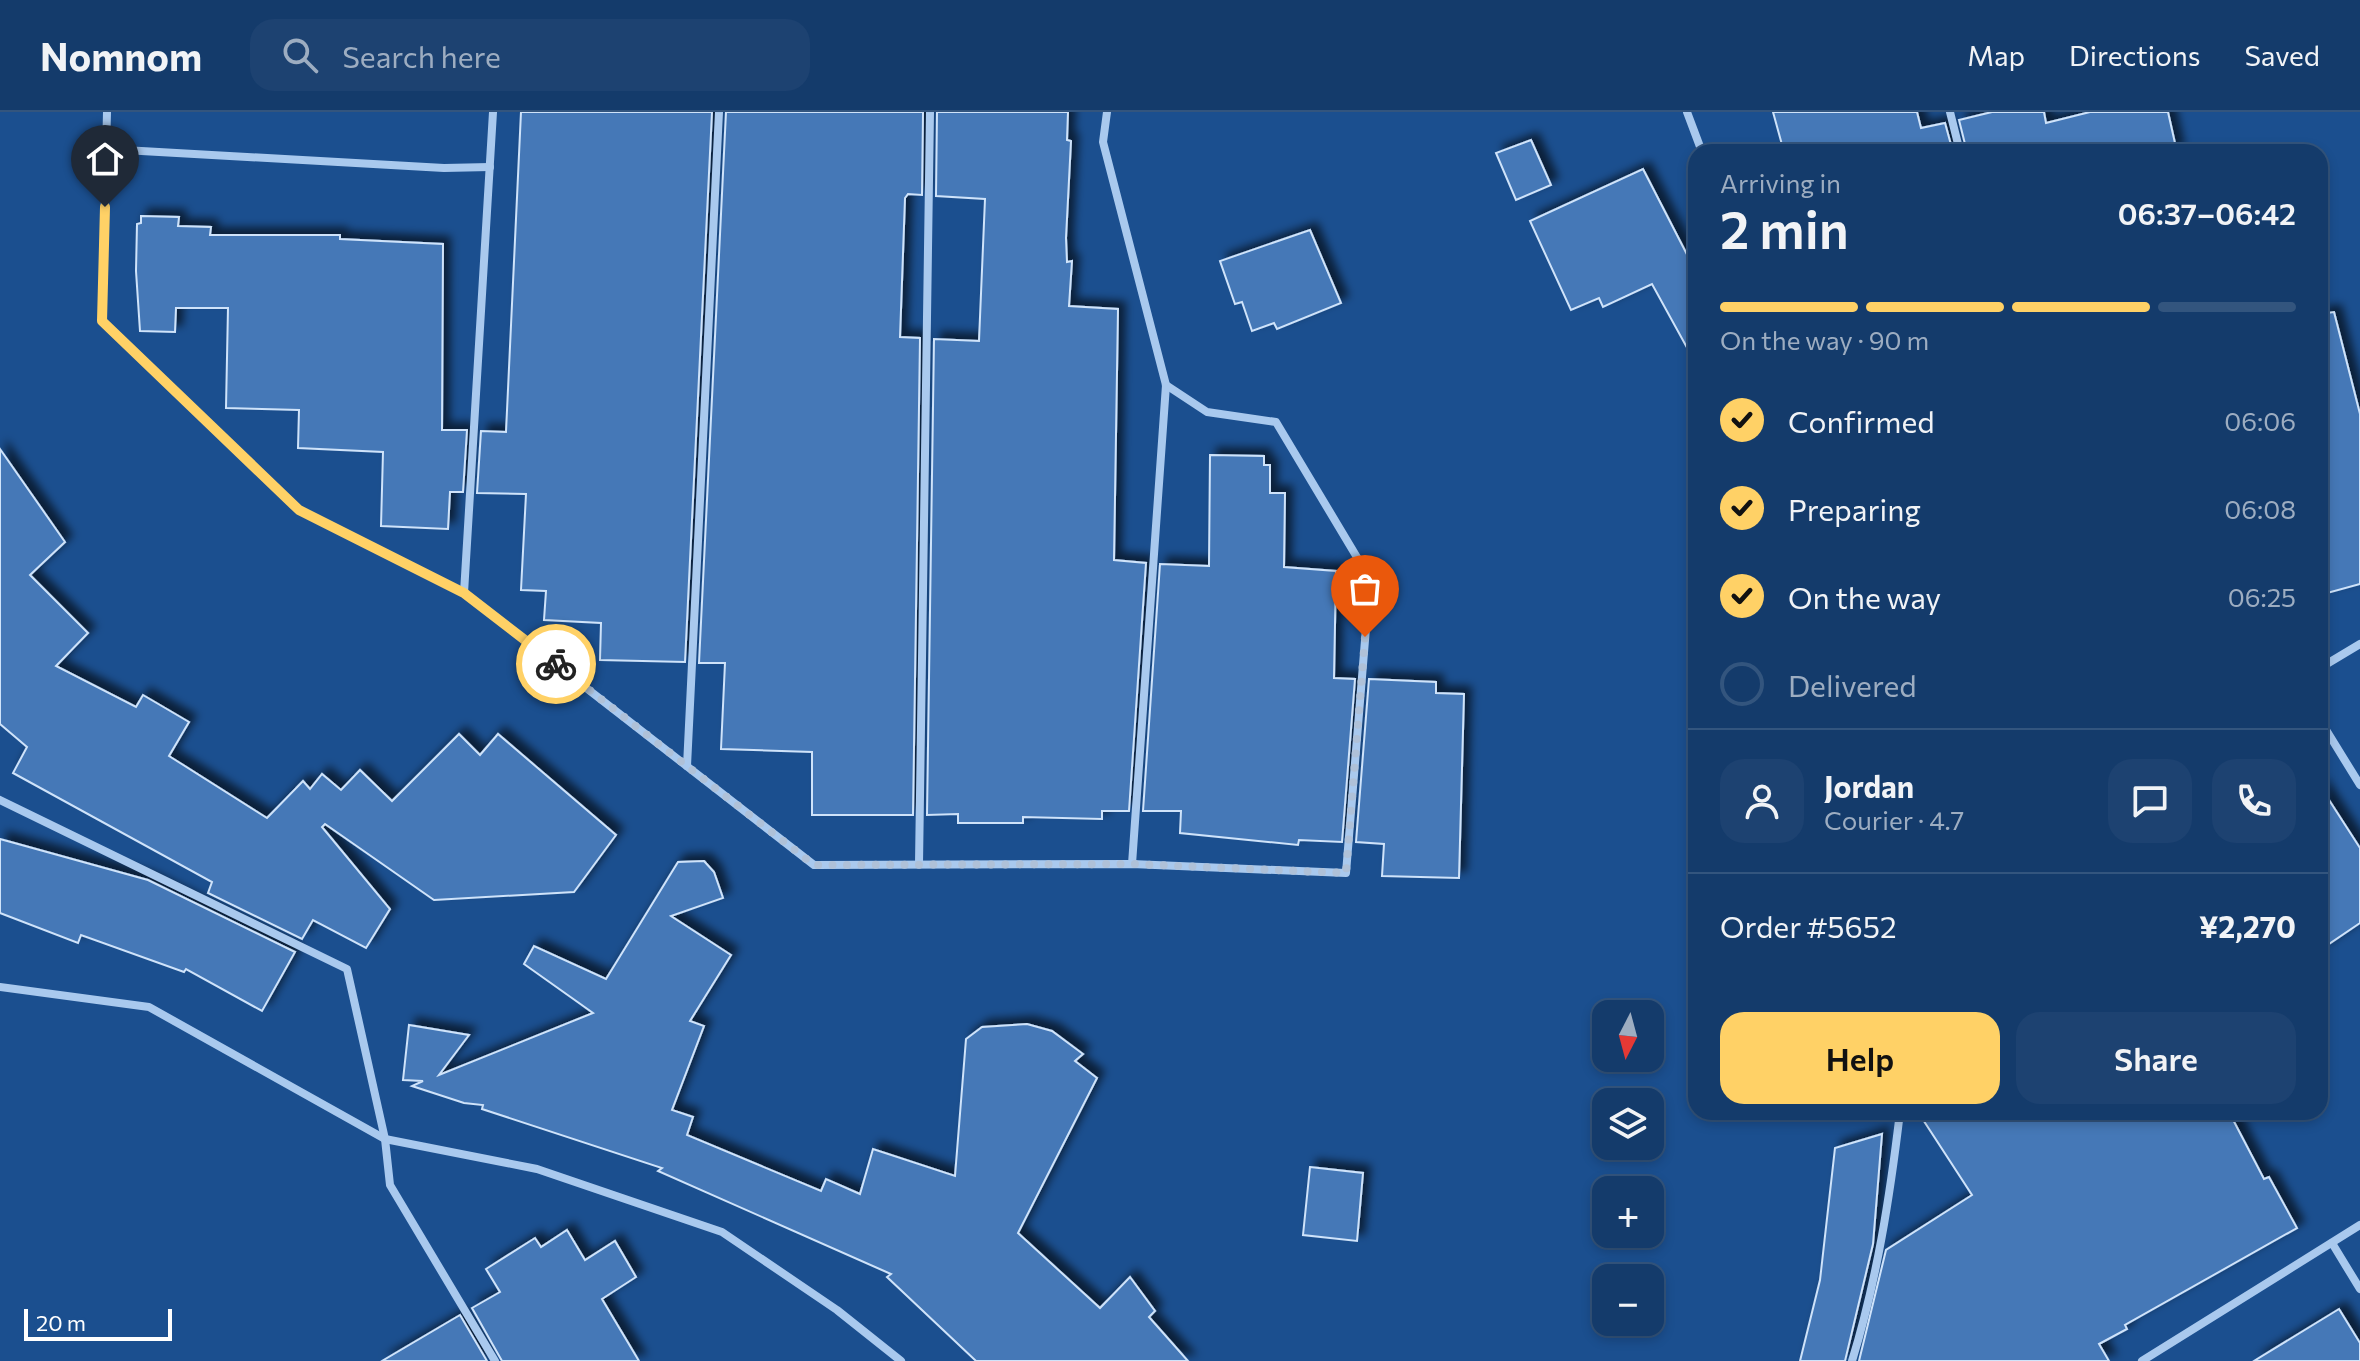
<!DOCTYPE html>
<html lang="en">
<head>
<meta charset="utf-8">
<style>
  :root { --surface:#143b6b; --page:#1d4271; --text:#f1f3f6; --muted:#9dadc1; --line:#33557e; --accent:#ffd166 }
  body { margin:0; font-family:Commissioner,sans-serif; background:var(--page); color:var(--text); height:100vh; display:flex; flex-direction:column; font-size:30px; white-space:nowrap }
  * { box-sizing:border-box; margin:0 }
  p { font-size:26px; color:var(--muted) }
  .icon { flex:none; width:44px; height:44px; fill:none; stroke:currentColor; stroke-width:2; stroke-linecap:round; stroke-linejoin:round }
  .map { position:relative; flex:1; overflow:hidden }
  .sheet { position:absolute; left:1688px; top:32px; width:640px; height:976px; display:flex; flex-direction:column; background:var(--surface); border-radius:24px; box-shadow:0 4px 12px #0003,0 0 0 2px var(--line) }
  .sheet>* { flex:none }
  .needle { width:52px; rotate:186deg }
  .buttons { position:absolute; left:1592px; top:888px; display:grid; gap:16px }
  .buttons a { display:grid; place-items:center; width:72px; height:72px; border-radius:16px; background:var(--surface); box-shadow:0 4px 12px #0003,0 0 0 2px var(--line); font-size:40px }
  .scale { position:absolute; left:24px; bottom:20px; width:148px; box-sizing:border-box; padding-left:8px; border:4px solid #fff; border-top:0; font-size:22px; line-height:28px; white-space:nowrap; color:#fff; -webkit-text-stroke:6px #1b4f8f; paint-order:stroke }
  .pin { position:absolute; display:grid; place-items:center; width:68px; height:68px; color:#fff; margin:-82px -34px; border-radius:50% 50% 50% 0; rotate:-45deg; box-shadow:0 0 8px #0007 }
  .pin .icon { rotate:45deg }
  .courier { position:absolute; display:grid; place-items:center; width:80px; height:80px; margin:-40px; border:6px solid #ffd166; border-radius:50%; background:#fff; color:#222; box-shadow:0 2px 10px #0007 }
  .headline em { font-style:normal; font-weight:600 }
  .headline div { display:flex; flex-direction:column-reverse }
  .headline { display:flex; align-items:center; justify-content:space-between; height:136px; padding:0 32px }
  h1 { font-size:52px; font-weight:600; line-height:60px }
  .bar { display:grid; grid-template-columns:repeat(4,1fr); gap:12px 8px; align-content:center; height:96px; padding:0 32px }
  .bar i { height:10px; border-radius:6px; background:var(--line) }
  .bar .current { background:var(--accent) }
  .bar p { grid-column:span 4 }
  .line { display:flex; align-items:center; gap:20px; padding:0 32px; border-top:2px solid var(--line) }
  .line div { flex:1 }
  .round { display:grid; place-items:center; flex:none; width:84px; height:84px; border-radius:24px; background:var(--page) }
  ol { padding:0 32px; list-style:none }
  li { display:flex; align-items:center; gap:24px; height:88px }
  li p { margin-inline-start:auto }
  li .icon { padding:8px; border-radius:50%; background:var(--accent); color:#111; stroke-width:4 }
  li:last-child { color:var(--muted) }
  li i { width:44px; height:44px; border:4px solid var(--line); border-radius:50% }
  .cta { display:flex; gap:16px; margin-top:auto; padding:16px 32px }
  .cta a { flex:1; height:92px; border-radius:24px; background:var(--accent); color:#111; font-size:32px; font-weight:600; line-height:92px; text-align:center }
  .cta a+a { background:var(--page); color:var(--text) }
  header { display:flex; align-items:center; gap:48px; box-sizing:border-box; height:112px; padding:0 40px; background:var(--surface); border-bottom:2px solid var(--line) }
  header strong { font-size:38px }
  nav { display:flex; gap:44px; margin-inline-start:auto; font-size:28px }
  .search { width:560px; height:72px; background:var(--page); display:flex; align-items:center; gap:20px; box-sizing:border-box; padding:0 28px; border-radius:24px; color:var(--muted); font-size:30px }
  .map>svg:first-child { display:block }
</style>
</head>
<body>
<header>
<strong>Nomnom</strong>
<div class="search"><svg class="icon" aria-label="search" viewBox="0 0 24 24"><circle cx="10" cy="10" r="6"/><path d="M15 15l6 6"/></svg>Search here</div>
<nav><a>Map</a><a>Directions</a><a>Saved</a></nav>
</header>
<div class="map">
<svg width="2360" height="1249" viewBox="0 0 2360 1249">
  <defs>
    <filter id="shadow"><feDropShadow dx="7" dy="-7" stdDeviation="4" flood-color="#0009"/></filter>
  </defs>
  <rect width="100%" height="100%" fill="#1b4f8f"/>
  <g fill="#4478b7" stroke="#cfe3fa" stroke-width="2" filter="url(#shadow)">
    <polygon points="521,0 712,0 685,550 600,548 601,511 544,508 546,479 521,478 526,382 477,381 481,319 506,320"/>
    <polygon points="726,0 923,0 922,83 908,82 905,86 900,225 920,226 913,703 812,703 812,640 721,637 725,551 699,551"/>
    <polygon points="937,0 1068,0 1067,28 1071,29 1066,126 1067,150 1072,149 1069,194 1118,197 1114,448 1146,451 1129,699 1102,699 1102,707 1023,705 1023,711 958,711 958,702 927,703 934,227 979,229 985,87 936,84"/>
    <polygon points="1773,0 1917,0 1921,16 1945,11 1953,40 1784,40"/>
    <polygon points="1992,0 2044,0 2046,11 2090,0 2168,0 2177,40 1967,40 1959,8"/>
    <polygon points="1531,28 1551,73 1516,88 1496,41"/>
    <polygon points="1643,57 1696,160 1696,252 1652,172 1603,195 1599,186 1571,198 1530,109"/>
    <polygon points="141,104 179,105 178,114 211,115 210,123 340,123 340,127 443,132 442,318 467,318 463,380 450,380 448,417 381,414 383,340 298,336 299,298 226,296 228,196 176,196 175,220 140,219 136,159 137,112 141,111"/>
    <polygon points="1310,118 1341,191 1277,217 1274,211 1252,219 1242,190 1235,192 1220,149"/>
    <polygon points="2334,200 2360,302 2360,472 2320,483 2320,202"/>
    <polygon points="0,337 65,430 30,463 88,521 56,554 136,595 143,583 189,610 169,644 267,706 303,669 310,677 322,662 341,678 360,658 392,689 459,622 480,643 498,622 616,723 574,780 434,788 325,712 322,715 390,797 366,836 313,808 302,827 208,781 212,770 13,661 27,635 0,612"/>
    <polygon points="1210,343 1264,344 1264,353 1270,353 1270,381 1285,381 1284,455 1336,459 1334,566 1355,567 1342,730 1299,728 1298,733 1180,721 1181,699 1143,699 1160,452 1209,454"/>
    <polygon points="1369,567 1436,570 1436,581 1464,582 1459,766 1382,764 1384,732 1356,730"/>
    <polygon points="2320,674 2360,736 2360,811 2320,838"/>
    <polygon points="0,727 148,768 295,840 262,899 186,857 184,860 81,823 78,831 0,801"/>
    <polygon points="704,749 714,760 723,786 671,804 731,843 690,909 704,914 672,998 693,1005 687,1023 821,1079 826,1067 860,1082 873,1037 955,1064 966,927 982,915 1027,912 1052,919 1083,942 1075,949 1097,966 1018,1121 1100,1196 1130,1165 1155,1199 1149,1205 1188,1249 976,1249 887,1165 891,1162 658,1059 662,1056 482,997 483,993 464,991 412,974 423,969 403,968 409,913 469,923 439,963 593,901 524,852 534,834 606,867 678,750"/>
    <polygon points="1918,1000 2229,1000 2264,1067 2269,1065 2297,1116 2125,1213 2127,1217 2099,1232 2109,1249 1859,1249 1886,1138 1972,1083"/>
    <polygon points="1882,1022 1873,1132 1845,1249 1800,1249 1820,1168 1835,1036"/>
    <polygon points="1310,1055 1363,1061 1357,1129 1303,1123"/>
    <polygon points="567,1118 585,1148 615,1129 636,1165 602,1187 639,1249 502,1249 472,1196 500,1180 486,1157 535,1126 541,1135"/>
    <polygon points="2339,1197 2360,1231 2360,1249 2254,1249"/>
    <polygon points="460,1203 487,1249 382,1249"/>
  </g>
  <g fill="none" stroke-linecap="round" stroke-linejoin="round">
    <g stroke="#a9c9ee" stroke-width="8">
      <polyline points="107,0 102,209 299,398 464,481 814,753 1132,752 1346,761 1370,467 1276,310 1207,300 1166,273"/>
      <polyline points="1107,0 1103,30 1166,273 1132,752"/>
      <polyline points="1687,0 1702,40"/>
      <polyline points="1950,0 1960,40"/>
      <polyline points="106,37 444,56 490,55"/>
      <polyline points="464,481 493,0"/>
      <polyline points="2320,556 2360,532"/>
      <polyline points="2320,608 2360,673"/>
      <polyline points="687,654 719,0"/>
      <polyline points="0,688 347,857 385,1027 390,1073 495,1249"/>
      <polyline points="919,752 930,0"/>
      <polyline points="0,875 149,895 385,1027 537,1057 722,1120 837,1198 901,1249"/>
      <polyline points="2332,1131 2360,1177"/>
      <path d="M1852,1249c25,-81 38,-165 48,-249"/>
      <polyline points="2142,1249 2360,1113"/>
    </g>
  </g>
  <g fill="none" stroke-linecap="round" stroke-linejoin="round">
    <polyline stroke="#afc1d8" stroke-width="8" stroke-dasharray="0 14.4" points="556,552 814,753 1132,752 1346,761 1365,525"/>
    <polyline stroke="#ffd166" stroke-width="10" points="105,95 102,209 299,398 464,481 556,552"/>
  </g>
</svg>
<div class="buttons">
<a><svg class="needle" viewBox="-14 -14 28 28"><path d="M0-13l5 13h-10z" fill="#e53935"/><path d="M0 13l5-13h-10z" fill="#9dadc1"/></svg></a>
<a><svg class="icon" aria-label="layers" viewBox="0 0 24 24"><path d="M12 4l9 5-9 5-9-5zM3 14l9 5 9-5"/></svg></a>
<a>+</a>
<a>−</a>
</div>
<div class="scale">20 m</div>
<div class="pin" style="left:1365px;top:525px;background:#ea580c"><svg class="icon" aria-label="bag" viewBox="0 0 24 24"><path d="M5 8h14l-1 12H6zM9 8a3 3 0 0 1 6 0"/></svg></div>
<div class="pin" style="left:105px;top:95px;background:#1f2937"><svg class="icon" aria-label="home" viewBox="0 0 24 24"><path d="M3 11l9-7 9 7M6 9v11h12V9"/></svg></div>
<div class="courier" style="left:556px;top:552px"><svg class="icon" aria-label="bike" viewBox="0 0 24 24"><circle cx="6" cy="16" r="4"/><circle cx="18" cy="16" r="4"/><path d="M6 16l4-8h5l3 8M10 8l3 8H6M13 5h3"/></svg></div>
<section class="sheet">
<div class="headline"><div><h1>2 min</h1><p>Arriving in</p></div><em>06:37–06:42</em></div>
<div class="bar"><i class="current"></i><i class="current"></i><i class="current"></i><i></i><p>On the way · 90 m</p></div>
<ol>
<li><svg class="icon" aria-label="check" viewBox="0 0 24 24"><path d="M5 12l5 5 9-10"/></svg>Confirmed<p>06:06</p></li>
<li><svg class="icon" aria-label="check" viewBox="0 0 24 24"><path d="M5 12l5 5 9-10"/></svg>Preparing<p>06:08</p></li>
<li><svg class="icon" aria-label="check" viewBox="0 0 24 24"><path d="M5 12l5 5 9-10"/></svg>On the way<p>06:25</p></li>
<li><i></i>Delivered</li>
</ol>
<div class="line" style="height:144px"><a class="round"><svg class="icon" aria-label="person" viewBox="0 0 24 24"><circle cx="12" cy="8" r="4"/><path d="M4 21q1-7 8-7t8 7"/></svg></a><div><b>Jordan</b><p>Courier · 4.7</p></div><a class="round"><svg class="icon" aria-label="chat" viewBox="0 0 24 24"><path d="M4 5h16v11H9l-5 4z"/></svg></a><a class="round"><svg class="icon" aria-label="phone" viewBox="0 0 24 24"><path d="M5 4h4l2 5-3 2q2 4 5 5l2-3 5 2v4C11 20 4 13 5 4z"/></svg></a></div>
<div class="line" style="height:104px"><div>Order #5652</div><b>¥2,270</b></div>
<div class="cta"><a>Help</a><a>Share</a></div>
</section>
</div>
</body>
</html>
